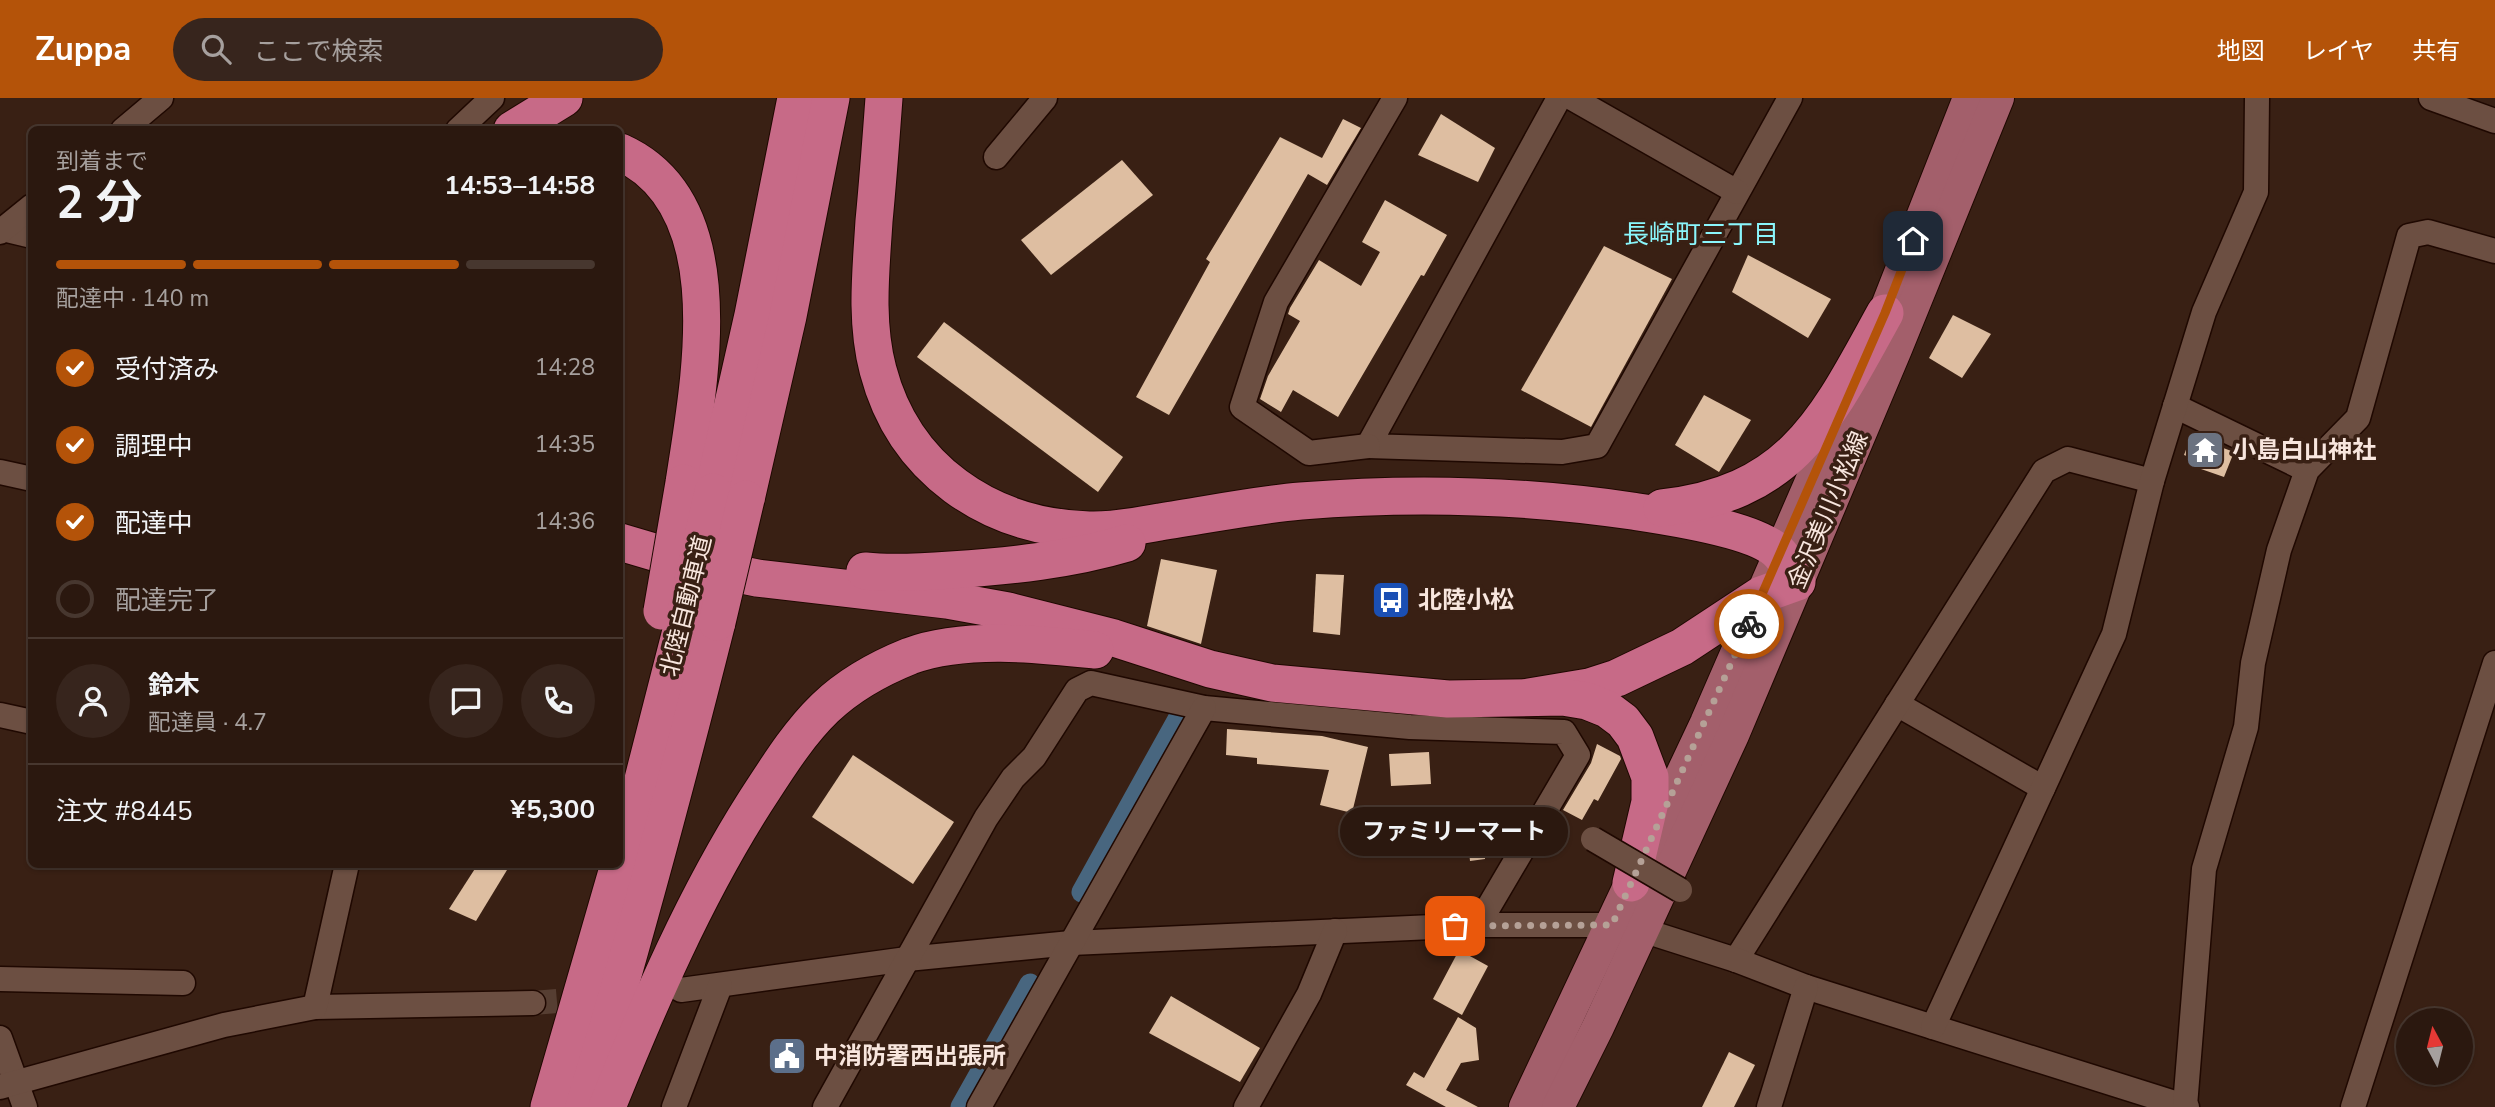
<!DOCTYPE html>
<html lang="ja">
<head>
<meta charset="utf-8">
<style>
  :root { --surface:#2b180f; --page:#37251d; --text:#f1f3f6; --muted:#a6a09e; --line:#47372f; --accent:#b45309 }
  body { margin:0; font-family:"Nunito Sans","Noto Sans JP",sans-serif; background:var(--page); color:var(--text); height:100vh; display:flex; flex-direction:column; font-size:26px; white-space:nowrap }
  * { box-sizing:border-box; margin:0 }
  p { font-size:23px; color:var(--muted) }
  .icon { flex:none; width:38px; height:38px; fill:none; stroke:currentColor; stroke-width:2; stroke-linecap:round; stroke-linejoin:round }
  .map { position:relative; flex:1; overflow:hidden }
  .panel { position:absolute; left:28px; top:28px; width:595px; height:742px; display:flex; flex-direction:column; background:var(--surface); border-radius:10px; box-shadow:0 2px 5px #0004,0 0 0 2px var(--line) }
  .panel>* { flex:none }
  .needle { width:46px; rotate:353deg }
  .controls { position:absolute; left:2396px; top:910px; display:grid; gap:14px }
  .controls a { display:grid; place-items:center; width:77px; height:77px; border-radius:50%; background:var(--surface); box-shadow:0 2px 5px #0004,0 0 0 2px var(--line); font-size:35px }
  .pin { position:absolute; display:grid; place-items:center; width:60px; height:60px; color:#fff; margin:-30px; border-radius:14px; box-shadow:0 4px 10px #0006 }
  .courier { position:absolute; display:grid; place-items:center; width:70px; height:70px; margin:-35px; border:5px solid #b45309; border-radius:50%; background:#fff; color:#222; box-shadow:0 2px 9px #0007 }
  .bubble { position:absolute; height:49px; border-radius:24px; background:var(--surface); box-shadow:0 2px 5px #0004,0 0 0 2px var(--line); font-size:23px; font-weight:700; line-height:49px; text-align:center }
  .head em { font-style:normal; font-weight:700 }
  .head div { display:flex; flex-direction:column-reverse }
  .head { display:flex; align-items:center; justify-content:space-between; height:119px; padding:0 28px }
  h1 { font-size:46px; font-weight:700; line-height:52px }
  .bar { display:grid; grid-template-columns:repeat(4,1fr); gap:10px 7px; align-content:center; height:84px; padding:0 28px }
  .bar i { height:9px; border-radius:5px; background:var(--line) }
  .bar .active { background:var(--accent) }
  .bar p { grid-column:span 4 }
  .line { display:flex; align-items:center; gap:18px; padding:0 28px; border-top:2px solid var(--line) }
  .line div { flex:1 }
  .round { display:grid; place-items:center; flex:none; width:74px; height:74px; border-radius:37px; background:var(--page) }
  ol { padding:0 28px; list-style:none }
  li { display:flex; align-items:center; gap:21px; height:77px }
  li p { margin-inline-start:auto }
  li .icon { padding:7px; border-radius:50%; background:var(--accent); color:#fff; stroke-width:4 }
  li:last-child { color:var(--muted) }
  li i { width:38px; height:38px; border:4px solid var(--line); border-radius:50% }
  header { display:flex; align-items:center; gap:42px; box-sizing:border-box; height:98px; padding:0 35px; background:var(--accent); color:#fff }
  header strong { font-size:33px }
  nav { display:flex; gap:38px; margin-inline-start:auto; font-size:24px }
  .search { width:490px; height:63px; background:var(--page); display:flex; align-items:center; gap:18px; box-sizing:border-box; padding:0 24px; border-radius:38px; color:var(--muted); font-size:26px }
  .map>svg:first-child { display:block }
</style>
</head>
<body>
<header>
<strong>Zuppa</strong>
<div class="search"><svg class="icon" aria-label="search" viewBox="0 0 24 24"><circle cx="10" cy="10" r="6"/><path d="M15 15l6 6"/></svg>ここで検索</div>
<nav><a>地図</a><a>レイヤ</a><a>共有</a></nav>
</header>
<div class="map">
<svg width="2495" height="1009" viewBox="0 0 2495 1009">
  <rect width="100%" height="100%" fill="#392014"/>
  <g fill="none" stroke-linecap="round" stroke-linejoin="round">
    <g stroke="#48667f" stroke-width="21">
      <polyline points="1082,794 1178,621"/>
      <polyline points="961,1009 1030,886"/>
    </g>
  </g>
  <g fill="#debea1">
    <polygon points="1441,16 1495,50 1478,84 1418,57"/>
    <polygon points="1343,21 1361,30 1327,87 1308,76 1169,317 1136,299 1210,164 1206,161 1280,39 1322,60"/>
    <polygon points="1122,62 1153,97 1051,177 1021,142"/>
    <polygon points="1385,102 1447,137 1424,178 1421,177 1338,319 1293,292 1281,314 1260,301 1268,278 1300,223 1288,216 1290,210 1319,162 1361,188 1380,154 1362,144"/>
    <polygon points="1604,148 1672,181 1591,329 1521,292"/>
    <polygon points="1748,157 1831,201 1808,240 1732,194"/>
    <polygon points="1953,217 1991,236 1962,280 1929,260"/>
    <polygon points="944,224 1123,359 1098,394 917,259"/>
    <polygon points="1704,297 1751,322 1719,374 1675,347"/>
    <polygon points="2191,338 2234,354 2224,379 2201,371 2204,365 2184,357"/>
    <polygon points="1161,461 1217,472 1201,546 1147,528"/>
    <polygon points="1316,476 1344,477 1340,537 1313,534"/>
    <polygon points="1227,631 1322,638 1368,649 1352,715 1320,707 1329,672 1257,666 1257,660 1226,657"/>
    <polygon points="1597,646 1620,658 1621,661 1598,703 1594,701 1582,722 1563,712 1591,665"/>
    <polygon points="1429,654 1431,686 1391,688 1389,656"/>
    <polygon points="853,657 954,724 913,786 812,719"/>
    <polygon points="1484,716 1485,726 1511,724 1512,739 1509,745 1503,746 1504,754 1485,756 1485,761 1470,763 1465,718"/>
    <polygon points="478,766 498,766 507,772 476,823 449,811"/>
    <polygon points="1459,852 1488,868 1462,917 1433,901"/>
    <polygon points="1171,898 1260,950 1240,984 1149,935"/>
    <polygon points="1458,919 1476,930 1479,962 1461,965 1446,992 1478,1009 1446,1009 1406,987 1414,974 1424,980"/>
    <polygon points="1729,954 1755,967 1734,1009 1702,1009"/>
  </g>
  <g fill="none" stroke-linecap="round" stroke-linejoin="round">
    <polyline stroke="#563e32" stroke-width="24" stroke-dasharray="24 12" stroke-linecap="butt" points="533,905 592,900"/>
    <g stroke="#1f0801" stroke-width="27">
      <g id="minor">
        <polyline points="1559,0 1368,348 1562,354 1597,348 1790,0"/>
        <polyline points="1572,0 1737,94"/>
        <polyline points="2431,0 2495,23"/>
        <polyline points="123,32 161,0"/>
        <polyline points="458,32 492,0"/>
        <polyline points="996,59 1045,0"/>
        <polyline points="3,131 32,138"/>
        <polyline points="0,134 32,108"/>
        <polyline points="2175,308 2307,372"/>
        <polyline points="1368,348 1309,355 1242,309 1276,204 1395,0"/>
        <polyline points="0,374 32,381"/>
        <polyline points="1897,606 2043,690"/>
        <polyline points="0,617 32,624"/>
        <polyline points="1736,862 2044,373 2068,361 2152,383"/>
        <polyline points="0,881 183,885"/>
        <polyline points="681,892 907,861 1071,845 1478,827 1612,827 1642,832 1736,862 1806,889 2187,1009"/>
        <polyline points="315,909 533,905"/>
        <polyline points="1933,929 2114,536 2152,383 2204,214 2256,94 2257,0"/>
        <polyline points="0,940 25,1009"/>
        <polyline points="0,989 224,927 315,909 347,766"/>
        <polyline points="2185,1008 2204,771 2246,629 2253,565 2279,452 2307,372 2358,320 2409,138 2428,134 2495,153"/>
        <polyline points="674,1009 720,888"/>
        <polyline points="825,1009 986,720 1013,680 1034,659 1077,592 1091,585 1204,610 1410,629 1564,634 1578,657 1478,827"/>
        <polyline points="979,1009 1204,610"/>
        <polyline points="1246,1009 1309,896 1335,833"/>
        <polyline points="1769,1009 1806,889"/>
        <polyline points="2353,1009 2495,565"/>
      </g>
    </g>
    <g stroke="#1f0801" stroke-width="34">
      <g id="major">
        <polyline points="1876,236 1969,0"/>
        <polyline points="1525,1009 1706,625 1846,303"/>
        <polyline points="1558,1009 1598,929 1733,637 1896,251 1998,0"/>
      </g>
    </g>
    <g stroke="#1f0801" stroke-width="39">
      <g id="highway">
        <path d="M884,0c-3,41 -6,82 -10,123 -3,49 -9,100 4,149 26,99 110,157 211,160 23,1 48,-4 71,-8 47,-7 94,-17 141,-21 110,-9 222,-6 331,10 33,5 126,18 148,43 7,8 11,19 17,28l-36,13 -79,52 -65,31 -28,9 -60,10"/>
        <polyline points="512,32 564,0"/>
        <path d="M620,54c116,52 79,231 64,331"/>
        <polyline points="713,394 753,217 796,0"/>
        <polyline points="746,401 788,218 831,0"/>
        <path d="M1662,410c132,-15 165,-90 223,-195"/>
        <polyline points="620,444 708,470 757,480 947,502 1008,513 1114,540 1210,571 1272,585 1448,601 1563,599 1587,603 1607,611 1623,623 1635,639 1650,679 1650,704 1631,785"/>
        <path d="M865,473c28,3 58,1 86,-1 59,-4 119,-10 176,-27"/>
        <polyline points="549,1009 638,701 685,517"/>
        <path d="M584,1009c49,-161 92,-322 133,-485"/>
        <path d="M607,1009c43,-106 87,-209 148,-305 21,-32 42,-67 70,-94 24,-23 55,-40 85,-52 54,-20 128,-12 185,-6"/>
      </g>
    </g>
    <use href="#minor" stroke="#6c4f42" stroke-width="24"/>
    <use href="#major" stroke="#a35f6b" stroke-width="32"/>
    <use href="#highway" stroke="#c76a87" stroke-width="37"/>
    <g stroke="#1f0801" stroke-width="27" stroke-linecap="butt">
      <polyline id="minor-bridge" points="1593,741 1680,792"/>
    </g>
    <g stroke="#1f0801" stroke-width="39" stroke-linecap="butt">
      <g id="highway-bridge">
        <polyline points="662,513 684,385"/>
        <polyline points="685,517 713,394"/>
        <polyline points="717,524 746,401"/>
      </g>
    </g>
    <use href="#minor-bridge" stroke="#6c4f42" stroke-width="24"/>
    <use href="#highway-bridge" stroke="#c76a87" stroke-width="37"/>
  </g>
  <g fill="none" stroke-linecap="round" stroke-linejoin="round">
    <polyline stroke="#b5a197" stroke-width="7" stroke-dasharray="0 12.6" points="1455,828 1612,827 1749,526"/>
    <polyline stroke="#b45309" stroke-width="9" points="1749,526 1885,215 1913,143"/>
  </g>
  <defs>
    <g id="temple-square" transform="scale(2.0125)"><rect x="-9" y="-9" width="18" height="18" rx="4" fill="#6b7280" stroke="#392014"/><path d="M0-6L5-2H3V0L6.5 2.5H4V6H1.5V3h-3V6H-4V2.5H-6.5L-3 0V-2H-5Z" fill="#fff"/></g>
    <g id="bus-square" transform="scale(2.0125)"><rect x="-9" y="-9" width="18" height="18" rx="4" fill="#1a4fb4" stroke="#392014"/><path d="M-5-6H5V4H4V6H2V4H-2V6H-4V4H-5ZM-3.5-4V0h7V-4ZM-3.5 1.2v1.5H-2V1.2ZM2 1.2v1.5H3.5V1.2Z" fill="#fff"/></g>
    <g id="civic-square" transform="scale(2.0125)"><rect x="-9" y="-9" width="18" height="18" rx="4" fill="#5c6f8a" stroke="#392014"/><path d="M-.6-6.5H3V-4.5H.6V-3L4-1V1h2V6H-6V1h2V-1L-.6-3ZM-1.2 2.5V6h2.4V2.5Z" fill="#fff"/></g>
  </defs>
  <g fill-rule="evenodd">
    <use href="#temple-square" x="2205" y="352"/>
    <use href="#bus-square" x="1391" y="502"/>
    <use href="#civic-square" x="787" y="958"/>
  </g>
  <g text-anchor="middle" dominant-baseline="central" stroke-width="7" stroke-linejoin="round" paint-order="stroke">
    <g font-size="24" font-weight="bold" fill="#f8e6de" stroke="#392014" text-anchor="start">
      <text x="2232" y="352">小島白山神社</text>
      <text x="1418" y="502">北陸小松</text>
      <text x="814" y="958">中消防署西出張所</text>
    </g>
    <g font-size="24" fill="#f8e6de" stroke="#392014">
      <text transform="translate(1828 412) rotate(-67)">金沢美川小松線</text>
      <text transform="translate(686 508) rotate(-76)">北陸自動車道</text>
    </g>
    <g font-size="26" fill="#8af6fc" stroke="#392014">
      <text x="1701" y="136">長崎町三丁目</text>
    </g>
  </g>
</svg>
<div class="controls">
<a><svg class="needle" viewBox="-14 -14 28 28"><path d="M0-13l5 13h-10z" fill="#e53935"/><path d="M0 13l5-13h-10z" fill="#a6a09e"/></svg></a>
</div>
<div class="pin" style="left:1455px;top:828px;background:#ea580c"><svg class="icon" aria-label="bag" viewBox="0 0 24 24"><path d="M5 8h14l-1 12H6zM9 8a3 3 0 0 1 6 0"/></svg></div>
<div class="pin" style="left:1913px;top:143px;background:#1f2937"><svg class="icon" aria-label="home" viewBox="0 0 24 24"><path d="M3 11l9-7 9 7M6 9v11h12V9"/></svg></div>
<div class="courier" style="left:1749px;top:526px"><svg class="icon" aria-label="bike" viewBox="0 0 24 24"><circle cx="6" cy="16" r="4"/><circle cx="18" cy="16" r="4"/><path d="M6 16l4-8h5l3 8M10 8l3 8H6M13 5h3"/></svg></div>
<div class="bubble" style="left:1340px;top:709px;width:228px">ファミリーマート</div>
<section class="panel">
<div class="head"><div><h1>2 分</h1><p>到着まで</p></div><em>14:53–14:58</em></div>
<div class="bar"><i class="active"></i><i class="active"></i><i class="active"></i><i></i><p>配達中 · 140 m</p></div>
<ol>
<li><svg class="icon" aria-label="check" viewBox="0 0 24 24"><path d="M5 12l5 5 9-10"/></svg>受付済み<p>14:28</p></li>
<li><svg class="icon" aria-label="check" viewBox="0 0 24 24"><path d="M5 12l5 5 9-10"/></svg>調理中<p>14:35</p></li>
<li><svg class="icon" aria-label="check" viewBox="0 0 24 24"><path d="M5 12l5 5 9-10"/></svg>配達中<p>14:36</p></li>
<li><i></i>配達完了</li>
</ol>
<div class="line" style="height:126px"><a class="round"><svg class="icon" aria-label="person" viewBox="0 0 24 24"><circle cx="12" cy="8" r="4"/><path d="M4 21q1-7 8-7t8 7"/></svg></a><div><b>鈴木</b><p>配達員 · 4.7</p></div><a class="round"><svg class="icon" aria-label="chat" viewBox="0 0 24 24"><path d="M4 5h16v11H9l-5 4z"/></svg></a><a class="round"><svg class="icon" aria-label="phone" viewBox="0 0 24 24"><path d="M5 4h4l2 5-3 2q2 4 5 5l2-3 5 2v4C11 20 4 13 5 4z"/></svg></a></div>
<div class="line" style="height:91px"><div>注文 #8445</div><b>¥5,300</b></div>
</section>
</div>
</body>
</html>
